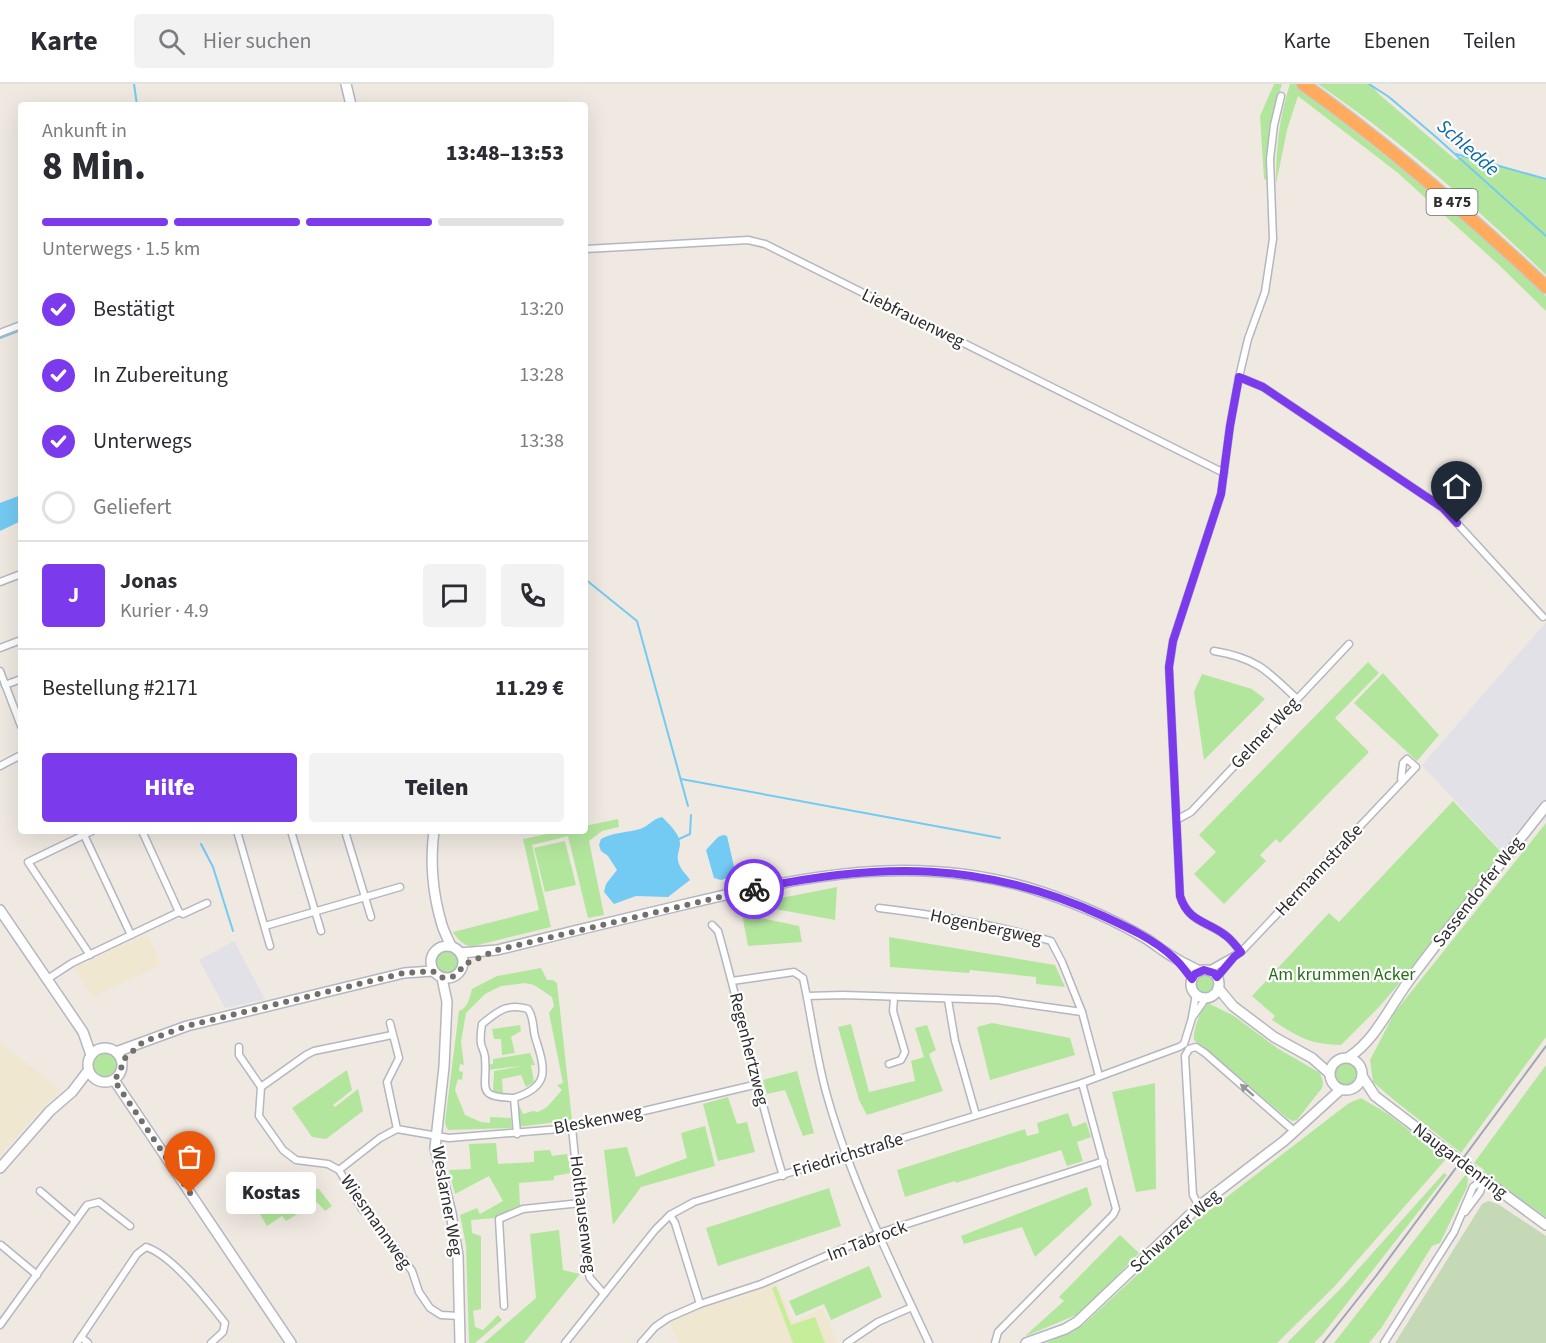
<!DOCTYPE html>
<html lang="de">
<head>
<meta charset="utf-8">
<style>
  :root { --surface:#fff; --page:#f2f2f3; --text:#2b2b33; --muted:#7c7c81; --line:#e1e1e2; --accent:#7c3aed }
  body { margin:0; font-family:"Source Sans 3",sans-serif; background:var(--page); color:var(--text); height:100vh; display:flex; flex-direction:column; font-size:22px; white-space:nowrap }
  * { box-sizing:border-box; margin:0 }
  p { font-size:20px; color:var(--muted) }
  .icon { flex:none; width:33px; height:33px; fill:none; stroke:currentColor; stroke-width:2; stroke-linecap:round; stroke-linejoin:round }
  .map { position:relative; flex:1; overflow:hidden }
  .panel { position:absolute; left:18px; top:18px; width:570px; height:732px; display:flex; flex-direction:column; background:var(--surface); border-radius:6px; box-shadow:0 6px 24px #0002 }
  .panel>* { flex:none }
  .pin { position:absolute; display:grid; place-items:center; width:51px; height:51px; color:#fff; margin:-62px -26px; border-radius:50% 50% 50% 0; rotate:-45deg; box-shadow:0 0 6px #0007 }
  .pin .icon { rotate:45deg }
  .courier { position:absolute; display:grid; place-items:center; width:60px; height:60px; margin:-30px; border:4px solid #7c3aed; border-radius:50%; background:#fff; color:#222; box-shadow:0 2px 8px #0007 }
  .bubble { position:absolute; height:42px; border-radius:6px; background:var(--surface); box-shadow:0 6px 24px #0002; font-size:20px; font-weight:800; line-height:42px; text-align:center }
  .summary em { font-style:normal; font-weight:800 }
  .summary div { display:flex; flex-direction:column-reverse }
  .summary { display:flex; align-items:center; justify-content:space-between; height:102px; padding:0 24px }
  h1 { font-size:39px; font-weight:800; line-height:45px }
  .bar { display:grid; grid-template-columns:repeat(4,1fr); gap:9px 6px; align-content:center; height:72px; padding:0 24px }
  .bar i { height:8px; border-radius:4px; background:var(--line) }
  .bar .selected { background:var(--accent) }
  .bar p { grid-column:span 4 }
  .line { display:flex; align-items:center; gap:15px; padding:0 24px; border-top:2px solid var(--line) }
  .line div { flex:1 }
  .round { display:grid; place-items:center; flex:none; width:63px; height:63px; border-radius:6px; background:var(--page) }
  ol { padding:0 24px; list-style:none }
  li { display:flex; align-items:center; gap:18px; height:66px }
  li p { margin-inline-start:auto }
  li .icon { padding:6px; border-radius:50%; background:var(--accent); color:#fff; stroke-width:4 }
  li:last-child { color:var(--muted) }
  li i { width:33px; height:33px; border:3px solid var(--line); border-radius:50% }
  .primary-button { display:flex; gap:12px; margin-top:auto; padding:12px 24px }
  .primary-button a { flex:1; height:69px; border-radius:6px; background:var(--accent); color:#fff; font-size:24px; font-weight:800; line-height:69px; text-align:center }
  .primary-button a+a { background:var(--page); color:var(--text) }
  header { display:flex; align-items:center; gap:36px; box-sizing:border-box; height:84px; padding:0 30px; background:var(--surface); border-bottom:2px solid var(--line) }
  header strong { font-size:28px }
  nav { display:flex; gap:33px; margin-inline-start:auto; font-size:21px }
  .search { width:420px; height:54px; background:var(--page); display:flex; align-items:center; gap:15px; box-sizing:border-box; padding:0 21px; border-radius:6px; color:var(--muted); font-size:22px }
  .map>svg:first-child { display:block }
</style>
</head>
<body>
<header>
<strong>Karte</strong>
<div class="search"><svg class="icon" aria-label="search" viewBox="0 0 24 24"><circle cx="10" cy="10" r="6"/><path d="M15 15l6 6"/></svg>Hier suchen</div>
<nav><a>Karte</a><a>Ebenen</a><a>Teilen</a></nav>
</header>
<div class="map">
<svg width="1546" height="1259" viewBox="0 0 1546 1259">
  <rect width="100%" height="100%" fill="#efe9e1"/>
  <g fill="#e3e1e8">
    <polygon points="1546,538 1546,735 1502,768 1422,681"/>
    <polygon points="234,857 265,915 225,924 199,876"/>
  </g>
  <g fill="#f0e7d0">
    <polygon points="147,850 161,881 93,913 74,884"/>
    <polygon points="0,958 60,1006 30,1037 0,1073"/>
    <polygon points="776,1197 793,1238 823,1224 837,1259 679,1259 668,1237 711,1221 749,1210 756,1204"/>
  </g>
  <g fill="#b3e69d">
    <polygon points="1274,0 1282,0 1269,43 1268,97 1264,95 1260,32"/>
    <path d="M1290,0h5l168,134 83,78v15l-47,-46 -101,-92 -100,-77 -11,34 -11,54c0,-35 3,-67 14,-100z"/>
    <path d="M1318,0h52l10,11 76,65 10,-6 80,26v95c-71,-69 -146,-135 -228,-191z"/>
    <polygon points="1368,578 1379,589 1335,634 1369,668 1280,759 1276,755 1260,771 1266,777 1224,820 1194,790 1216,768 1199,751"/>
    <polygon points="1383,589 1439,651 1417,677 1354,619"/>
    <polygon points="1202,590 1252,605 1265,615 1204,676 1194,608"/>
    <path d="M1453,717l49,52 -87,112 -36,42 -38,38c-33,-1 -42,-8 -69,-25l3,-4 -23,-20 77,-83 10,9z"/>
    <path d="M618,735l1,8 -17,4 -13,10 15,74 -16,3 -20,-82 -36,9 19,82 -77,19c-10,1 -16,-6 -21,-14l86,-22 -16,-71 38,-8h24v-5z"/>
    <polygon points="1546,739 1546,953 1461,1069 1394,1016 1373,998 1370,976 1395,928"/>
    <polygon points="565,757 576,801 545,808 534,764"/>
    <polygon points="837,803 835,836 738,818 761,818"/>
    <polygon points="742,830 799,842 802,858 748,862"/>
    <polygon points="889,853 1055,881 1065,903 1036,900 1036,893 970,886 969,889 890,883"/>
    <circle cx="447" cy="878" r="13"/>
    <path d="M541,884l6,12h6l4,3 15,137 -54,7v-24l5,11 10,-3 5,1 9,-5 15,-17 -5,-5 6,-2 -14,-70 5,-7 -2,-9 -18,-12 -9,-2 -24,3 -16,8 -19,19 -5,29 3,23 -4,-1 -1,7 4,1 -1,8 -4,-1 -3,11 10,25 16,7 9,1v-6l21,1 1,10 -64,2 -3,-6 1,-10 13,-103c9,-3 11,-14 13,-22l25,-13z"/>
    <circle cx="1205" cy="900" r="10"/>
    <path d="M1208,919l26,13 43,32 43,25 3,9 -1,6 -25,32 -5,1 -5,-3 -93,-78c-1,-10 6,-30 14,-37z"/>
    <polygon points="992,939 1070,954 1075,971 990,996 977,943"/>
    <polygon points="851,940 869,1008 915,997 911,977 924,973 915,944 927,941 936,966 929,970 943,1007 867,1031 859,1016 838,943"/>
    <polygon points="520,941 521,947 511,953 515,969 502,971 501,955 494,955 492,945"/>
    <circle cx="105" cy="982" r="13"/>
    <polygon points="530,969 535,981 531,981 534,998 526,1003 521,991 502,995 503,1009 493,1008 494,987 522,982 487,986 487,981 493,980 493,975"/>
    <circle cx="1346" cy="990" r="14"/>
    <polygon points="1546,981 1546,1133 1491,1095 1482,1084 1474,1079"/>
    <polygon points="347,986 352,1006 333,1021 335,1023 358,1005 363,1027 326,1055 312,1053 292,1024"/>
    <polygon points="797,987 814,1049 803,1052 785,1006 767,1010 763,996"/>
    <polygon points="1155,999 1156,1105 1136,1108 1112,1008"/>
    <polygon points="728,1013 737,1040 747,1038 755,1068 718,1077 703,1020"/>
    <polygon points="1361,1014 1388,1030 1446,1075 1334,1203 1277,1259 1046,1259 1083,1241 1193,1139 1349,1019"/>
    <polygon points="1068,1029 1073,1043 1086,1038 1091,1053 1077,1058 1083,1077 1067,1082 1061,1066 956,1099 955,1097 905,1113 897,1086 1025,1045 1027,1052 1039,1049 1037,1039"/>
    <polygon points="705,1042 715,1082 641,1103 613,1141 604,1066 627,1063 636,1093 687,1074 681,1049"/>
    <polygon points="496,1059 498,1080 534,1078 534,1067 550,1066 552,1072 567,1070 571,1089 554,1092 554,1096 519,1099 520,1123 495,1134 471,1136 472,1149 481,1152 481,1225 473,1227 475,1243 483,1246 498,1231 502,1236 475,1259 469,1259 466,1161 460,1131 477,1124 480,1130 503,1117 489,1092 455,1110 449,1086 471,1085 469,1060"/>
    <polygon points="1444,1089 1447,1091 1323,1250 1314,1259 1287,1259 1344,1201"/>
    <polygon points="1466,1090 1468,1096 1467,1103 1440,1159 1432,1162 1382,1243 1369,1259 1334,1259"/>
    <polygon points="290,1102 319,1105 332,1122 325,1127 317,1118 286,1137 282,1132 267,1142 257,1125"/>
    <polygon points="1087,1103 1092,1121 1035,1173 1022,1143 964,1160 961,1152"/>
    <polygon points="829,1104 841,1142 718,1182 706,1144"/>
    <polygon points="559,1146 563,1186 580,1190 524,1259 484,1259 536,1214 530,1150"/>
    <polygon points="1120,1151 1139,1169 1087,1223 1076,1231 1026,1252 1026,1251 1064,1217 1059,1213"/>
    <polygon points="869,1182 882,1213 831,1236 824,1220 796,1232 789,1217"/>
  </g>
  <polygon fill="#c6d9b7" points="1488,1117 1498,1120 1546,1152 1546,1259 1395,1259 1482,1120"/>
  <polygon fill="#c6ed99" points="776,1202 791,1241 815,1233 825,1259 793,1259 772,1204"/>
  <g fill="#73caf2">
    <polygon points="21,411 21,437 0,447 0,419"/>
    <path d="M662,733c7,7 19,18 18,28 -1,7 -4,11 -1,19 2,6 8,11 11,16l-22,17 -32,-1 -22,8 -10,-12 2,-8 11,-14 -9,-14 -7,-5 -2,-6 2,-6c13,-7 25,-6 39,-10 9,-3 12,-10 22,-12z"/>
    <polygon points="723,751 727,752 735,787 731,793 721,796 714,794 706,766 718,753"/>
  </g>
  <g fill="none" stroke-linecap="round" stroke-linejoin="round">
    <g stroke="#73caf2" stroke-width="2">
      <polyline points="134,0 137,21"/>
      <polyline points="1369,0 1389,13 1436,53 1546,152"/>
      <polyline points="1456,70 1546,95"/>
      <polyline points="0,254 21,246"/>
      <polyline points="585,495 637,537 688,722"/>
      <polyline points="681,695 1000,754"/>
      <polyline points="679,755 690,750 691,731"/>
      <polyline points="201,760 213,783 233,847"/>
    </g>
    <g stroke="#b4b6c1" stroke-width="9">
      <g id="street">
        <polyline points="585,165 748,156 765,160 1224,389"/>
        <polyline points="0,249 21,241"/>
        <polyline points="1239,293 1263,303 1443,424 1543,533"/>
        <polyline points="0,498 21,490"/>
        <polyline points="0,564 21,556"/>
        <path d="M1214,567c42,7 53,19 83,48"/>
        <polyline points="0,587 21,642"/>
        <polyline points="5,601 21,595"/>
        <polyline points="0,682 21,671"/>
        <polyline points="1178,735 1191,728 1349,560"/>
        <polyline points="142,747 179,828"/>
        <polyline points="237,747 270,862"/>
        <polyline points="291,747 321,847"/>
        <polyline points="345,747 371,833"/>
        <polyline points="84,751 131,851"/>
        <path d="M879,824c58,7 115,16 172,33l11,21 20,50"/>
        <path d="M712,841l6,6c23,81 40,164 65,245"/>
        <polyline points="265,842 400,803"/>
        <path d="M1241,868c-5,-6 -10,-13 -16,-17 -18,-14 -36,-12 -45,-39l-11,-229 4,-26 48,-147 9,-68 9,-49 9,-38 17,-47 8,-53 -3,-80 4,-34 7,-29"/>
        <polyline points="90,871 28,778 92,747"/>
        <polyline points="1209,886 1241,868 1416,683 1407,675 1403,679 1401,695 1403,697"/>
        <polyline points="1217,893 1233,874"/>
        <polyline points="46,896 72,879 179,828 183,830 207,819"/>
        <path d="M732,897l62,-9 9,6c9,40 13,81 25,121 24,84 64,165 101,244"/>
        <polyline points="807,912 843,911 997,916 1082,928 1099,992"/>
        <polyline points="948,916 955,957 976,1031"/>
        <polyline points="1192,933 1196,910"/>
        <polyline points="390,939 399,974 387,998 397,1045"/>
        <polyline points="239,963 239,971 261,1003 259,1032 283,1066 296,1076 328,1080 339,1086 362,1125 381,1144 412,1187 419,1208 430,1224 441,1231 460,1232"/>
        <polyline points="889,980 901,976 905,968 893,927 894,914"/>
        <polyline points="261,1003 306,971 314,967 392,951"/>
        <path d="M514,1014c-40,-1 -26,-10 -29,-40 0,-5 -3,-10 -4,-14 -1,-7 0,-14 1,-20 16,-13 25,-21 46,-15 7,10 4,20 8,31 10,31 13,47 -22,58l3,36"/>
        <polyline points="572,1044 586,1179 590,1194 604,1210"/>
        <polyline points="339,1086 380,1054 397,1045 449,1054 572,1044 758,1000"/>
        <polyline points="40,1107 75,1137"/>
        <polyline points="1199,1122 1193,1111 1185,972 1189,965 1196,963 1205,969 1294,1047"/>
        <polyline points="1465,1128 1480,1108 1484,1096"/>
        <polyline points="670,1131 675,1139 700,1220"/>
        <polyline points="1,1161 37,1191"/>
        <polyline points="504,1222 499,1135 523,1125 581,1119"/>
        <polyline points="0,1241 87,1121 99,1118 130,1142"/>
        <polyline points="81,1253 88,1259"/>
        <path d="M77,1259l60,-89 9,-7c26,8 62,54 79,76l-2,9 -12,11"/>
        <polyline points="565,1259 655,1146 670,1131 694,1118 1082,999 1179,963 1184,960 1192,934 1206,914"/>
        <polyline points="641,1259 655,1243 668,1234 700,1220 761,1200 879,1149 1104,1077"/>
        <polyline points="847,1259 878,1238 912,1223"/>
        <polyline points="995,1259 998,1248 1113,1131 1116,1125 1082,999"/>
        <polyline points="1384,1259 1454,1148 1473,1103 1484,1095"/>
      </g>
    </g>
    <g stroke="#b4b6c1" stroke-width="12">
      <g id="secondary">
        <polyline points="346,0 351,21"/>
        <path d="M434,747c-4,30 -1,64 8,94 2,7 6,14 9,21"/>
        <polyline points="0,826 83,948 91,971"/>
        <circle cx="447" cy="878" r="16"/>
        <path d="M460,869l37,-3c60,-15 121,-30 181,-44 126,-30 241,-56 367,-13 35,12 68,26 100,45 10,6 19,14 30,20 8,5 16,8 24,13"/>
        <circle cx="1205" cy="900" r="14"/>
        <polyline points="442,894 447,918 444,983 435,1064 451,1129 458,1172 460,1259"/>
        <polyline points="1218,904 1233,922 1274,953 1312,974 1329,989"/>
        <circle cx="105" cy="981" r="17"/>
        <polyline points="116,968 187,942 404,889 433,887"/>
        <path d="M1349,973c26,-17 40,-49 59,-75 44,-60 92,-117 138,-176"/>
        <circle cx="1346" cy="990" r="16"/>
        <polyline points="1362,992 1375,1012 1421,1047"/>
        <polyline points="114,996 291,1259"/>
        <polyline points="0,1084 50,1027 72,1008 88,987"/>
        <polyline points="1470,1085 1546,1141"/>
        <polyline points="1026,1259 1065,1245 1077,1238 1199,1122 1284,1057 1340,1006"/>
      </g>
    </g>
    <g stroke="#c9c9c9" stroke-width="15">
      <path id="highway" d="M1303,0c86,61 166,131 243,203"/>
    </g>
    <use href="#street" stroke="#fff" stroke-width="6"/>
    <use href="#secondary" stroke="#fff" stroke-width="9"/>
    <use href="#highway" stroke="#ffaa5c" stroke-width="12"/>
    <polyline stroke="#a3a5b8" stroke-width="2" points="1323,1259 1376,1192 1546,962"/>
    <g stroke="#b4b6c1" stroke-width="12" stroke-linecap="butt">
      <polyline id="secondary-bridge" points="1421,1047 1470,1085"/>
    </g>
    <use href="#secondary-bridge" stroke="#fff" stroke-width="9"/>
  </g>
  <defs><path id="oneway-solid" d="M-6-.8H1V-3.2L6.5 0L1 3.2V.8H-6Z" transform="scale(1.5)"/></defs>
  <use fill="#969696" href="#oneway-solid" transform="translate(1247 1006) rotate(-139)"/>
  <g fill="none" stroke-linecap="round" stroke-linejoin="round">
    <path stroke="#726f6d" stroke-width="6" stroke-dasharray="0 10.8" d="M190,1109l-76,-113 7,-9 1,-10 21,-19 44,-16 217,-53 29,-2c10,12 24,8 30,-6l34,-15 257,-61"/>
    <path stroke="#7c3aed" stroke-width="8" d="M754,805c126,-27 230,-28 349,27 24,11 52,24 71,42 7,6 12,14 18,21l3,-5 9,-4 10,3 3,4 17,-20 7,-5c-5,-6 -10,-13 -16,-17 -18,-14 -37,-13 -45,-39l-11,-229 4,-26 48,-147 9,-68 9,-49 24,10 180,121 14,15"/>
  </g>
  <g text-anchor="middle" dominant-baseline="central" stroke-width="4.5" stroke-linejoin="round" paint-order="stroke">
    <rect fill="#fff" stroke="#6d6d6d" stroke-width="1.5" x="1426.5" y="105" width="51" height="26" rx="4.5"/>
    <g font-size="16" font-weight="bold" fill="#2e2e2e">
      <text x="1452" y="118">B 475</text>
    </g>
    <g font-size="18" fill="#2e2e2e" stroke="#fff">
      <text transform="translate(913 234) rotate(26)">Liebfrauenweg</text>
      <text transform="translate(1265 649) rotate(-47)">Gelmer Weg</text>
      <text transform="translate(1319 786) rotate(-47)">Hermannstraße</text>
      <text transform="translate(1478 808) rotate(-52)">Sassendorfer Weg</text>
      <text transform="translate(986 843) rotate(12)">Hogenbergweg</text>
      <text transform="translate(749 965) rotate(76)">Regenhertzweg</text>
      <text transform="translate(598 1036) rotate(-11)">Bleskenweg</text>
      <text transform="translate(848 1071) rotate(-17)">Friedrichstraße</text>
      <text transform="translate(1460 1077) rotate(37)">Naugardenring</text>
      <text transform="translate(447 1117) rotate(80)">Weslarner Weg</text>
      <text transform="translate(583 1130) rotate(83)">Holthausenweg</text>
      <text transform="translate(376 1138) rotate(55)">Wiesmannweg</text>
      <text transform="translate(1175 1147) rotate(-42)">Schwarzer Weg</text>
      <text transform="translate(867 1157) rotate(-21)">Im Tabrock</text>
    </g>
    <g font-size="18" fill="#286f1a" stroke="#fff">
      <text x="1342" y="890">Am krummen Acker</text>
    </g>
    <g font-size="20" font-style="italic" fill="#0b69a5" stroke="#fff">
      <text transform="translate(1468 64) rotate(41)">Schledde</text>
    </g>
  </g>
</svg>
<div class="pin" style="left:190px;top:1109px;background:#ea580c"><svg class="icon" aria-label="bag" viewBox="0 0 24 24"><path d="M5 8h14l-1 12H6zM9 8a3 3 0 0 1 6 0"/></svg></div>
<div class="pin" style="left:1457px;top:439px;background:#1f2937"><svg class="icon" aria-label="home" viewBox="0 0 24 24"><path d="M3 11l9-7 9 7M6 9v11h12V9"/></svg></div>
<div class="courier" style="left:754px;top:805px"><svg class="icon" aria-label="bike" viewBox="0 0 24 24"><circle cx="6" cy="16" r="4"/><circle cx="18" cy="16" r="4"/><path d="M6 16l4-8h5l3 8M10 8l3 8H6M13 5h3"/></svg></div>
<div class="bubble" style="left:226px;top:1088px;width:90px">Kostas</div>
<section class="panel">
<div class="summary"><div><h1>8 Min.</h1><p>Ankunft in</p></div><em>13:48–13:53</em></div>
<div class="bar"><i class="selected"></i><i class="selected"></i><i class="selected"></i><i></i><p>Unterwegs · 1.5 km</p></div>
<ol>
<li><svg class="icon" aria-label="check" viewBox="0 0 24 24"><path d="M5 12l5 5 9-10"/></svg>Bestätigt<p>13:20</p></li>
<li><svg class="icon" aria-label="check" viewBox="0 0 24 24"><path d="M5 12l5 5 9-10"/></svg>In Zubereitung<p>13:28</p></li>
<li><svg class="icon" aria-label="check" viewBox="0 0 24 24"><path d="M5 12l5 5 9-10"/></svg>Unterwegs<p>13:38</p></li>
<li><i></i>Geliefert</li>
</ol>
<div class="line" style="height:108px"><b class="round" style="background:var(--accent);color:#fff">J</b><div><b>Jonas</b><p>Kurier · 4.9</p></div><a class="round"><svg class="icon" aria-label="chat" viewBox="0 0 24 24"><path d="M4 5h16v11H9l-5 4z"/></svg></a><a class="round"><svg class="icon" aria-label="phone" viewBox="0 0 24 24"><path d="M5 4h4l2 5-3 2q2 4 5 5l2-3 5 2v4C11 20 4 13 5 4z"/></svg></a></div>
<div class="line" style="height:78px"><div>Bestellung #2171</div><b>11.29 €</b></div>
<div class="primary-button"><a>Hilfe</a><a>Teilen</a></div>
</section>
</div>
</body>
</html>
